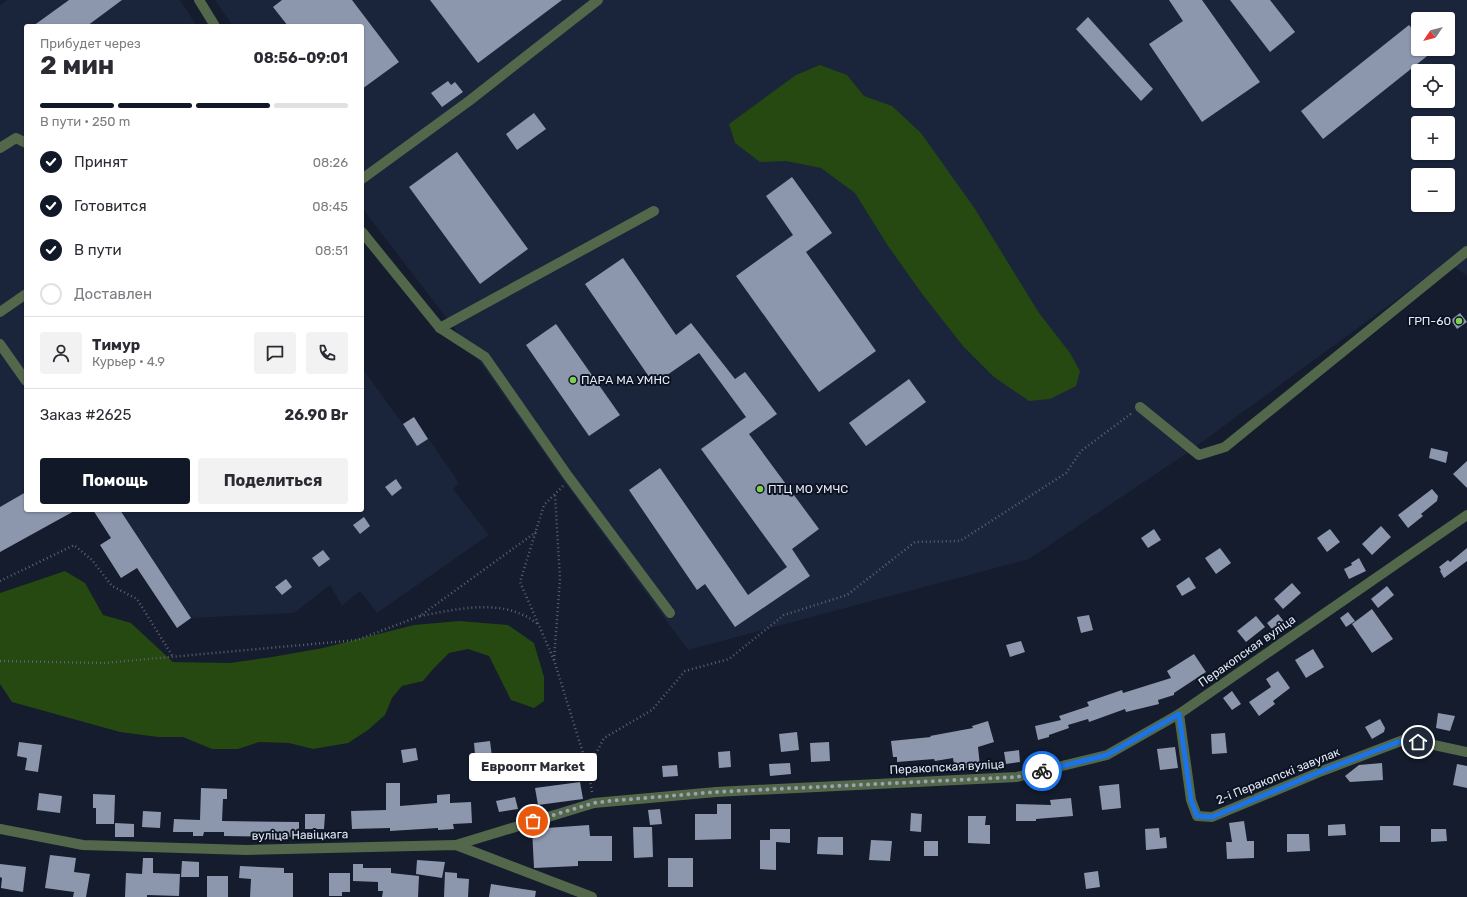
<!DOCTYPE html>
<html lang="ru">
<head>
<meta charset="utf-8">
<style>
  :root { --surface:#fff; --page:#f2f2f3; --text:#2b2b33; --muted:#7c7c81; --line:#e1e1e2; --accent:#111827 }
  body { margin:0; font-family:Rubik,sans-serif; background:var(--page); color:var(--text); height:100vh; display:flex; flex-direction:column; font-size:15px; white-space:nowrap }
  * { box-sizing:border-box; margin:0 }
  p { font-size:13px; color:var(--muted) }
  .icon { flex:none; width:22px; height:22px; fill:none; stroke:currentColor; stroke-width:2; stroke-linecap:round; stroke-linejoin:round }
  .map { position:relative; flex:1; overflow:hidden }
  .details { position:absolute; left:24px; top:24px; width:340px; height:488px; display:flex; flex-direction:column; background:var(--surface); border-radius:4px; box-shadow:0 1px 3px #0004 }
  .details>* { flex:none }
  .needle { width:26px; rotate:235deg }
  .buttons { position:absolute; left:1411px; top:12px; display:grid; gap:8px }
  .buttons a { display:grid; place-items:center; width:44px; height:44px; border-radius:4px; background:var(--surface); box-shadow:0 1px 3px #0004; font-size:20px }
  .pin { position:absolute; display:grid; place-items:center; width:34px; height:34px; color:#fff; margin:-17px; border:2px solid #fff; border-radius:50%; box-shadow:0 1px 4px #0007 }
  .courier { position:absolute; display:grid; place-items:center; width:40px; height:40px; margin:-20px; border:3px solid #1a73e8; border-radius:50%; background:#fff; color:#222; box-shadow:0 1px 5px #0007 }
  .bubble { position:absolute; height:28px; border-radius:4px; background:var(--surface); box-shadow:0 1px 3px #0004; font-size:13px; font-weight:700; line-height:28px; text-align:center }
  .overview em { font-style:normal; font-weight:700 }
  .overview div { display:flex; flex-direction:column-reverse }
  .overview { display:flex; align-items:center; justify-content:space-between; height:68px; padding:0 16px }
  h1 { font-size:26px; font-weight:700; line-height:30px }
  .bar { display:grid; grid-template-columns:repeat(4,1fr); gap:6px 4px; align-content:center; height:48px; padding:0 16px }
  .bar i { height:5px; border-radius:3px; background:var(--line) }
  .bar .on { background:var(--accent) }
  .bar p { grid-column:span 4 }
  .line { display:flex; align-items:center; gap:10px; padding:0 16px; border-top:1px solid var(--line) }
  .line div { flex:1 }
  .round { display:grid; place-items:center; flex:none; width:42px; height:42px; border-radius:4px; background:var(--page) }
  ol { padding:0 16px; list-style:none }
  li { display:flex; align-items:center; gap:12px; height:44px }
  li p { margin-inline-start:auto }
  li .icon { padding:4px; border-radius:50%; background:var(--accent); color:#fff; stroke-width:4 }
  li:last-child { color:var(--muted) }
  li i { width:22px; height:22px; border:2px solid var(--line); border-radius:50% }
  .primary-button { display:flex; gap:8px; margin-top:auto; padding:8px 16px }
  .primary-button a { flex:1; height:46px; border-radius:4px; background:var(--accent); color:#fff; font-size:16px; font-weight:700; line-height:46px; text-align:center }
  .primary-button a+a { background:var(--page); color:var(--text) }
  .map>svg:first-child { display:block }
</style>
</head>
<body>
<div class="map">
<svg width="1467" height="897" viewBox="0 0 1467 897">
  <rect width="100%" height="100%" fill="#141c2d"/>
  <g fill="#1a253b" fill-rule="evenodd">
    <polygon points="7,0 180,0 197,26 26,26 26,510 76,510 0,552 0,5"/>
    <path d="M215,0h1252v276l-19,-14 -261,191 -158,106 -341,91 -126,-171 -84,-120 -116,-151v-182h-129zM1418,19h30v30h-30zM1418,71h30v30h-30zM1418,123h30v30h-30zM1418,175h30v30h-30z"/>
    <polygon points="362,368 403,424 414,417 459,483 453,489 489,535 377,613 360,591 342,606 330,585 294,613 192,618 177,628 137,568 121,578 100,545 111,538 93,510 362,510"/>
  </g>
  <g fill="#264811">
    <polygon points="820,65 847,75 864,96 892,106 921,133 975,209 1039,313 1070,353 1080,371 1076,386 1050,399 1029,401 994,377 963,346 923,295 888,246 855,193 821,168 786,161 760,162 735,143 729,124 796,75"/>
    <polygon points="65,571 85,583 103,615 131,623 173,662 230,663 272,657 323,648 414,625 459,621 508,625 534,643 544,677 544,701 534,708 511,700 489,656 468,649 449,653 434,668 423,681 402,686 392,698 385,715 368,730 348,743 313,749 289,743 259,742 238,749 212,749 183,737 158,737 120,732 12,702 0,684 0,593"/>
  </g>
  <g fill="#8c97ad">
    <polygon points="69,0 122,0 87,26 33,26"/>
    <polygon points="282,0 352,0 399,62 362,89 362,26 288,26 273,7"/>
    <polygon points="430,0 562,0 478,63"/>
    <polygon points="1169,0 1202,0 1260,82 1202,122 1149,44 1183,21"/>
    <polygon points="1230,0 1270,0 1295,32 1270,52"/>
    <polygon points="1088,17 1153,89 1141,101 1076,29"/>
    <polygon points="1409,25 1418,36 1418,49 1436,49 1323,139 1301,111"/>
    <polygon points="448,81 451,85 455,82 463,92 442,107 431,93"/>
    <polygon points="534,113 546,129 517,150 506,134"/>
    <polygon points="457,152 528,249 480,284 409,187"/>
    <polygon points="792,177 832,233 806,252 876,351 819,392 736,276 793,235 766,196"/>
    <polygon points="623,258 676,335 691,323 735,379 745,372 777,414 749,434 819,529 792,549 810,576 735,627 705,584 697,590 629,490 660,468 748,595 787,567 701,449 746,417 699,353 654,384 585,284"/>
    <polygon points="1460,313 1467,322 1457,329 1451,320"/>
    <polygon points="556,324 620,415 589,436 526,345"/>
    <polygon points="909,379 926,402 866,446 849,423"/>
    <polygon points="414,417 428,439 417,446 403,424"/>
    <polygon points="1431,448 1448,452 1446,463 1429,458"/>
    <polygon points="1467,461 1467,488 1453,474"/>
    <polygon points="396,479 402,488 392,496 385,487"/>
    <polygon points="1432,489 1438,496 1437,501 1421,514 1423,516 1408,528 1398,515"/>
    <polygon points="26,492 26,510 76,510 0,552 0,507"/>
    <polygon points="93,510 120,510 191,618 177,628 137,568 121,578 100,545 111,538"/>
    <polygon points="364,517 370,526 360,534 353,525"/>
    <polygon points="1381,526 1391,537 1372,555 1362,544"/>
    <polygon points="1154,529 1161,540 1148,548 1141,538"/>
    <polygon points="1330,529 1340,542 1327,552 1317,538"/>
    <polygon points="1220,548 1231,563 1216,574 1205,558"/>
    <polygon points="1467,548 1467,561 1444,578 1440,571 1441,570 1439,567 1448,560 1450,562"/>
    <polygon points="323,550 330,559 319,567 312,558"/>
    <polygon points="1359,558 1366,571 1349,579 1344,569 1352,565 1351,563"/>
    <polygon points="1189,577 1196,588 1182,596 1176,586"/>
    <polygon points="286,579 292,587 282,595 275,587"/>
    <polygon points="1292,583 1301,593 1283,609 1274,599"/>
    <polygon points="1387,586 1394,595 1378,608 1371,599"/>
    <polygon points="1372,609 1393,639 1372,653 1352,624"/>
    <polygon points="1348,612 1355,621 1346,627 1340,618"/>
    <polygon points="1278,614 1286,624 1275,633 1267,623"/>
    <polygon points="1089,615 1093,630 1081,633 1077,617"/>
    <polygon points="1256,616 1265,627 1246,642 1237,631"/>
    <polygon points="1021,641 1025,652 1010,657 1006,645"/>
    <polygon points="1313,649 1324,667 1306,678 1295,660"/>
    <polygon points="1194,654 1206,672 1174,693 1174,695 1158,700 1159,704 1126,712 1125,709 1089,722 1088,719 1068,725 1069,728 1049,735 1049,737 1038,740 1035,726 1061,720 1059,716 1089,706 1087,702 1122,690 1123,693 1171,678 1167,671"/>
    <polygon points="1278,671 1290,688 1273,701 1275,704 1259,716 1249,702 1271,687 1266,679"/>
    <polygon points="1232,691 1241,704 1232,710 1223,698"/>
    <polygon points="1438,713 1455,716 1450,731 1436,728"/>
    <polygon points="1380,719 1385,728 1384,732 1372,739 1365,727"/>
    <polygon points="988,721 994,742 978,747 980,766 955,770 953,758 935,761 934,759 897,762 897,757 893,757 891,741 931,737 930,736 973,728 972,726"/>
    <polygon points="797,732 799,750 781,752 779,734"/>
    <polygon points="1225,733 1227,753 1212,754 1211,734"/>
    <polygon points="490,741 493,765 476,766 474,743"/>
    <polygon points="19,742 42,745 38,772 25,770 27,758 17,756"/>
    <polygon points="829,742 830,761 811,762 810,743"/>
    <polygon points="1175,747 1178,768 1160,770 1157,749"/>
    <polygon points="416,748 418,760 403,763 401,750"/>
    <polygon points="1019,750 1020,762 1006,764 1004,752"/>
    <polygon points="730,751 731,767 719,768 718,752"/>
    <polygon points="790,763 791,774 770,776 769,764"/>
    <polygon points="1382,763 1383,780 1350,782 1345,776 1359,765"/>
    <polygon points="1457,764 1467,766 1467,788 1453,785"/>
    <polygon points="677,765 678,776 663,777 662,766"/>
    <polygon points="580,782 583,799 538,805 535,788"/>
    <polygon points="386,783 400,783 400,806 437,803 437,795 450,794 450,803 471,802 472,823 453,824 454,829 438,830 438,828 390,831 390,828 352,829 351,811 386,810"/>
    <polygon points="1119,784 1121,808 1102,810 1099,786"/>
    <polygon points="201,788 227,789 227,799 223,799 222,821 299,822 299,837 224,836 224,832 204,832 203,836 193,836 193,832 173,832 174,819 200,820"/>
    <polygon points="39,793 62,796 60,813 37,810"/>
    <polygon points="93,794 115,795 114,824 96,824 96,808 93,808"/>
    <polygon points="515,797 518,809 499,812 496,801"/>
    <polygon points="1071,798 1073,816 1036,819 1036,821 1016,821 1016,804 1051,805 1050,800"/>
    <polygon points="717,804 731,804 731,839 695,840 695,814 717,814"/>
    <polygon points="660,809 662,824 650,825 648,810"/>
    <polygon points="143,811 161,812 160,828 142,827"/>
    <polygon points="911,813 922,814 921,832 910,831"/>
    <polygon points="305,814 325,814 324,829 305,829"/>
    <polygon points="968,816 986,816 985,825 990,825 990,844 968,843"/>
    <polygon points="1244,821 1247,841 1254,841 1254,858 1227,859 1226,842 1232,842 1229,823"/>
    <polygon points="115,823 134,824 134,837 115,837"/>
    <polygon points="1345,824 1346,835 1328,836 1328,825"/>
    <polygon points="589,825 590,836 612,836 612,861 578,861 578,866 534,868 532,829"/>
    <rect x="1380" y="826" width="20" height="16"/>
    <polygon points="633,827 652,827 653,857 634,858"/>
    <polygon points="1159,828 1160,838 1166,837 1167,848 1146,850 1145,829"/>
    <polygon points="770,829 790,829 790,843 776,842 776,870 760,869 760,840 770,840"/>
    <polygon points="1431,829 1446,829 1447,841 1431,842"/>
    <polygon points="1287,834 1309,834 1310,851 1287,852"/>
    <polygon points="818,837 843,837 843,855 817,854"/>
    <polygon points="871,840 892,841 890,861 869,860"/>
    <rect x="924" y="841" width="14" height="15"/>
    <polygon points="50,855 76,858 74,872 90,874 86,897 73,897 74,892 45,888"/>
    <polygon points="143,858 153,858 153,873 180,874 179,896 147,895 147,897 125,897 126,873 142,874"/>
    <rect x="668" y="858" width="25" height="29"/>
    <polygon points="417,860 445,862 442,878 416,874"/>
    <polygon points="182,861 199,862 199,877 181,877"/>
    <polygon points="0,864 26,867 23,892 1,888 2,878 0,877"/>
    <polygon points="353,864 363,864 363,868 391,868 391,873 419,876 418,897 382,897 383,891 378,891 378,882 353,881"/>
    <polygon points="240,866 284,868 284,873 293,873 293,897 250,897 251,879 239,878"/>
    <polygon points="1098,871 1100,887 1086,889 1084,873"/>
    <polygon points="445,872 457,873 457,878 469,879 468,897 444,897"/>
    <polygon points="329,873 350,873 350,892 342,892 342,896 329,896"/>
    <rect x="207" y="876" width="21" height="21"/>
    <polygon points="491,884 536,891 535,897 489,897"/>
  </g>
  <g fill="none" stroke-linecap="round" stroke-linejoin="round">
    <g stroke="#5c6372" stroke-width="2.5" stroke-dasharray="1 3" stroke-linecap="butt">
      <polyline points="563,486 544,505 520,582 554,660 588,769"/>
      <polyline points="0,581 74,545 92,560 112,586 137,599 173,657"/>
      <path d="M420,616c33,-6 72,-16 103,-1 6,2 11,7 16,10"/>
      <polyline points="554,660 560,579 555,494"/>
      <polyline points="0,661 104,663 357,640 420,616 536,532"/>
      <polyline points="592,792 588,769 604,738 652,710 685,671 729,659 784,615 847,595 915,542 960,541 1066,473 1081,451 1132,413"/>
    </g>
    <g stroke="#53684a" stroke-width="10">
      <polyline points="199,0 215,26"/>
      <polyline points="0,148 16,138 26,143"/>
      <polyline points="362,179 469,101 598,0"/>
      <polyline points="362,232 440,328 485,357 568,476 670,613"/>
      <polyline points="0,312 26,294"/>
      <polyline points="440,328 654,211"/>
      <polyline points="0,344 26,381"/>
      <polyline points="1140,407 1199,455 1225,447 1467,251"/>
      <polyline points="1179,714 1191,800 1197,816 1212,817 1322,771 1406,739 1467,752"/>
      <polyline points="0,829 83,845 247,850 456,845 592,897"/>
      <polyline points="456,845 594,803 716,792 1017,777 1107,755 1179,714 1467,515"/>
    </g>
  </g>
  <g fill="none" stroke-linecap="round" stroke-linejoin="round">
    <polyline stroke="#9ba1ae" stroke-width="4" stroke-dasharray="0 7.2" points="533,821 594,803 609,801 716,792 1017,777 1042,771"/>
    <polyline stroke="#1a73e8" stroke-width="5" points="1042,771 1107,755 1179,714 1191,800 1197,816 1212,817 1322,771 1406,739 1418,742"/>
  </g>
  <g fill="#7fd052" stroke="#0c1323" stroke-width="1.5">
    <circle cx="1459" cy="321" r="4"/>
    <circle cx="573" cy="380" r="4"/>
    <circle cx="760" cy="489" r="4"/>
  </g>
  <g text-anchor="middle" dominant-baseline="central" stroke-width="4" stroke-linejoin="round" paint-order="stroke">
    <g font-size="12" fill="#e3e9f4" stroke="#0c1323" text-anchor="start">
      <text x="1451" y="321" text-anchor="end">ГРП-60</text>
      <text x="581" y="380">ПАРА МА УМНС</text>
      <text x="768" y="489">ПТЦ МО УМЧС</text>
    </g>
    <g font-size="12" fill="#e3e9f4" stroke="#0c1323">
      <text transform="translate(1247 651) rotate(-35)">Перакопская вуліца</text>
      <text transform="translate(947 767) rotate(-3)">Перакопская вуліца</text>
      <text transform="translate(1278 776) rotate(-22)">2-і Перакопскі завулак</text>
      <text transform="translate(300 835) rotate(-1)">вуліца Навіцкага</text>
    </g>
  </g>
</svg>
<div class="buttons">
<a><svg class="needle" viewBox="-14 -14 28 28"><path d="M0-13l5 13h-10z" fill="#e53935"/><path d="M0 13l5-13h-10z" fill="#7c7c81"/></svg></a>
<a><svg class="icon" aria-label="locate" viewBox="0 0 24 24"><circle cx="12" cy="12" r="6"/><path d="M12 2v4M12 18v4M2 12h4M18 12h4"/></svg></a>
<a>+</a>
<a>−</a>
</div>
<div class="pin" style="left:533px;top:821px;background:#ea580c"><svg class="icon" aria-label="bag" viewBox="0 0 24 24"><path d="M5 8h14l-1 12H6zM9 8a3 3 0 0 1 6 0"/></svg></div>
<div class="pin" style="left:1418px;top:742px;background:#1f2937"><svg class="icon" aria-label="home" viewBox="0 0 24 24"><path d="M3 11l9-7 9 7M6 9v11h12V9"/></svg></div>
<div class="courier" style="left:1042px;top:771px"><svg class="icon" aria-label="bike" viewBox="0 0 24 24"><circle cx="6" cy="16" r="4"/><circle cx="18" cy="16" r="4"/><path d="M6 16l4-8h5l3 8M10 8l3 8H6M13 5h3"/></svg></div>
<div class="bubble" style="left:469px;top:753px;width:128px">Евроопт Market</div>
<section class="details">
<div class="overview"><div><h1>2 мин</h1><p>Прибудет через</p></div><em>08:56–09:01</em></div>
<div class="bar"><i class="on"></i><i class="on"></i><i class="on"></i><i></i><p>В пути · 250 m</p></div>
<ol>
<li><svg class="icon" aria-label="check" viewBox="0 0 24 24"><path d="M5 12l5 5 9-10"/></svg>Принят<p>08:26</p></li>
<li><svg class="icon" aria-label="check" viewBox="0 0 24 24"><path d="M5 12l5 5 9-10"/></svg>Готовится<p>08:45</p></li>
<li><svg class="icon" aria-label="check" viewBox="0 0 24 24"><path d="M5 12l5 5 9-10"/></svg>В пути<p>08:51</p></li>
<li><i></i>Доставлен</li>
</ol>
<div class="line" style="height:72px"><a class="round"><svg class="icon" aria-label="person" viewBox="0 0 24 24"><circle cx="12" cy="8" r="4"/><path d="M4 21q1-7 8-7t8 7"/></svg></a><div><b>Тимур</b><p>Курьер · 4.9</p></div><a class="round"><svg class="icon" aria-label="chat" viewBox="0 0 24 24"><path d="M4 5h16v11H9l-5 4z"/></svg></a><a class="round"><svg class="icon" aria-label="phone" viewBox="0 0 24 24"><path d="M5 4h4l2 5-3 2q2 4 5 5l2-3 5 2v4C11 20 4 13 5 4z"/></svg></a></div>
<div class="line" style="height:52px"><div>Заказ #2625</div><b>26.90 Br</b></div>
<div class="primary-button"><a>Помощь</a><a>Поделиться</a></div>
</section>
</div>
</body>
</html>
